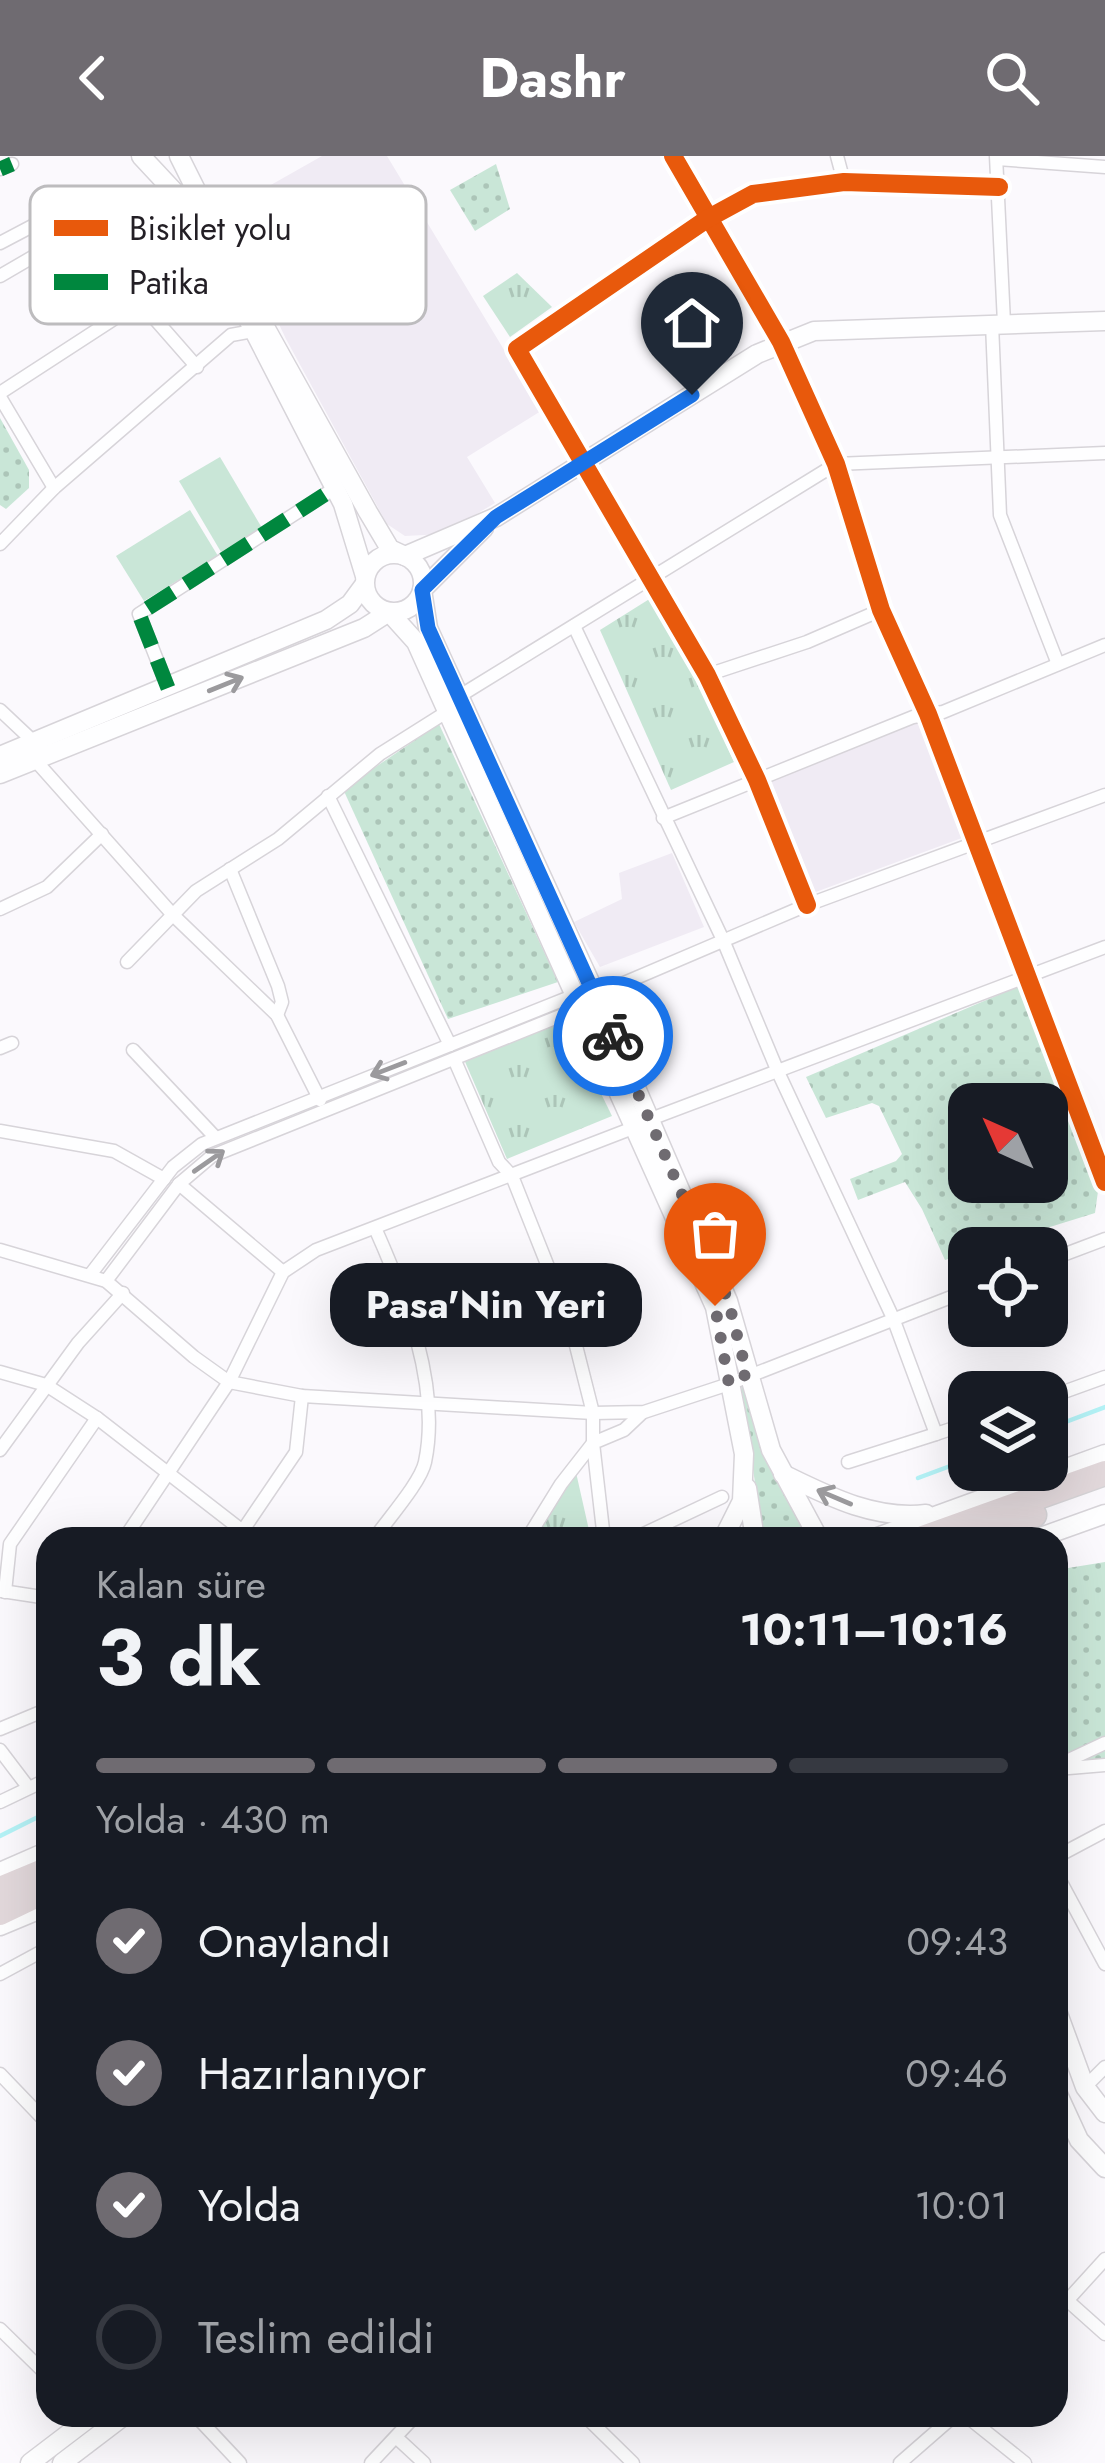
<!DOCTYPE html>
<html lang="tr">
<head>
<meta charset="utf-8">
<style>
  :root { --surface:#171b24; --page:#20242c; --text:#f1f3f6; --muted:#9ea1a6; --line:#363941; --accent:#6f6b71 }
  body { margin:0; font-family:Jost,sans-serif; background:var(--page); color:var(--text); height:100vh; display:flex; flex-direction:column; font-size:45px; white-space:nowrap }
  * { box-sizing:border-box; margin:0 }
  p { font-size:39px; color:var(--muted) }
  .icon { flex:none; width:66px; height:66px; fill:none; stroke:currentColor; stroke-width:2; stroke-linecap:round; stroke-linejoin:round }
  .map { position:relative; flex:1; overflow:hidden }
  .details { position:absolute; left:36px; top:1371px; width:1032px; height:900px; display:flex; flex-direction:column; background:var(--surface); border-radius:36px; box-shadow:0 12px 48px #0002 }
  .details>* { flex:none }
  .needle { width:78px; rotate:315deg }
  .controls { position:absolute; left:948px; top:927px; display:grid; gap:24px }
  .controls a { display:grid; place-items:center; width:120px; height:120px; border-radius:24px; background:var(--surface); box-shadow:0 12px 48px #0002; font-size:60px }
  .pin { position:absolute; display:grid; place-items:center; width:102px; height:102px; color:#fff; margin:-123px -51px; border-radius:50% 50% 50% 0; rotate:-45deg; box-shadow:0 0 12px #0007 }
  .pin .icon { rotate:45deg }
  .courier { position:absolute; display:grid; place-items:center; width:120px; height:120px; margin:-60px; border:9px solid #1a73e8; border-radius:50%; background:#fff; color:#222; box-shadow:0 3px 15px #0007 }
  .bubble { position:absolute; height:84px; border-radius:36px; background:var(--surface); box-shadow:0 12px 48px #0002; font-size:39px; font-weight:700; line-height:84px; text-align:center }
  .head em { font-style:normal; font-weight:700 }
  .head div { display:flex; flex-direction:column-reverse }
  .head { display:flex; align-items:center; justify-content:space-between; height:204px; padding:0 60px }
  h1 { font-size:78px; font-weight:700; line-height:90px }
  .bar { display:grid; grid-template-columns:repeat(4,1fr); gap:18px 12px; align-content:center; height:144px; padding:0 60px }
  .bar i { height:15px; border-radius:9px; background:var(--line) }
  .bar .current { background:var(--accent) }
  .bar p { grid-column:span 4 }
  ol { padding:0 60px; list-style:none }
  li { display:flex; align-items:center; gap:36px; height:132px }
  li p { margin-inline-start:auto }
  li .icon { padding:12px; border-radius:50%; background:var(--accent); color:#fff; stroke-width:4 }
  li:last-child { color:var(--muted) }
  li i { width:66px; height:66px; border:6px solid var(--line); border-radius:50% }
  header { display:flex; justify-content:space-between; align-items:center; height:156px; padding:0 60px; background:var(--accent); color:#fff; font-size:54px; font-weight:700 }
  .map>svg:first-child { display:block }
</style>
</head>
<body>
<header><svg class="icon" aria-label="back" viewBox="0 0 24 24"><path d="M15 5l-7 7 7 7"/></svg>Dashr<svg class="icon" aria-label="search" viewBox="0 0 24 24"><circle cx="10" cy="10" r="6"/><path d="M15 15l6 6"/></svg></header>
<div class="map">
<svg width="1105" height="2307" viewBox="0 0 1105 2307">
  <defs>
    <pattern id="grass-dots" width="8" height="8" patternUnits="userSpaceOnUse" patternTransform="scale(3)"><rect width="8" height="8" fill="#c9e6d7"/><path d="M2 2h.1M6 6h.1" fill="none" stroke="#acc5b8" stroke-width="1.8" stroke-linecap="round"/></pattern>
    <pattern id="park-tufts" width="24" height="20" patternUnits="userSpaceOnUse" patternTransform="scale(3)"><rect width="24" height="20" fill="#c9e6d7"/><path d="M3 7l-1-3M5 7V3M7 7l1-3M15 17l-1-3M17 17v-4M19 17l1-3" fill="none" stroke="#acc5b8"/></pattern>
  </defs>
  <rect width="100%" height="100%" fill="#fbf9fd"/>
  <g fill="#f0ebf4">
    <polygon points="322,0 387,0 541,255 467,301 495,347 443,378 405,380 387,368 286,183 225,55"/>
    <polygon points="925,562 970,679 813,737 767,626"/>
    <polygon points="672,697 704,771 600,811 574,766 622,743 619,717"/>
  </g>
  <g fill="url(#grass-dots)" fill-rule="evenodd">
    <polygon points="496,8 510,53 475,75 450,34"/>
    <polygon points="0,262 29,314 29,332 6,353 0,349"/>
    <polygon points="439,568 558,826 448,863 343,633"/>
    <path d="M1019,830l80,198 -4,29 -113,35h-13v4l-24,8 -23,-51 -17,-27 -47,18 -8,-21 46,-18 6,-7 -23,-48 -7,-3 -46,15 -20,-41zM969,948h78v78h-78z"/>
    <polygon points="740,1222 806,1374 784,1383 763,1383"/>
    <polygon points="1105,1406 1105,1604 1056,1612 1056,1414"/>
  </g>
  <g fill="url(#park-tufts)">
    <polygon points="517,117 552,151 510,181 483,140"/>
    <polygon points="651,442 695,517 734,606 671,634 600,474"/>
    <polygon points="566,866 612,960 507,1003 463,901"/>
    <polygon points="575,1312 591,1383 531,1383"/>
  </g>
  <g fill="#c9e6d7">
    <polygon points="220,301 262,372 221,396 179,325"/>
    <polygon points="190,354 218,400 144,445 116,400"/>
  </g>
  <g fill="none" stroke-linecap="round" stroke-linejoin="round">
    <g stroke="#b4f2f6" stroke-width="4.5">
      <polyline points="1047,1273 1105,1251"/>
      <polyline points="918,1322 969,1303"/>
      <polyline points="0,1680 48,1656"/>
    </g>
    <g stroke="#d7d4d9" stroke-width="15">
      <g id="street">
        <polyline points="673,0 781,186 836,308 881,454 928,558 1105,1026"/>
        <polyline points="837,0 844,26"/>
        <polyline points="996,0 1004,167"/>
        <polyline points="997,3 1105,11"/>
        <polyline points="0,13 12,8"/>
        <polyline points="0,87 57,57 73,59 140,146 197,211"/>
        <polyline points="0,120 84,71"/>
        <polyline points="992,168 1000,359 1058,508"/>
        <polyline points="0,237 140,146"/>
        <polyline points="0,241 54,332"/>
        <polyline points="0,388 54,332 231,179 253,175"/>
        <polyline points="574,470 723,784 778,916 893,1162 936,1278 969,1267"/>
        <polyline points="707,519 807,486 881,454"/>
        <polyline points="168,532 139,458 335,332"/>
        <polyline points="458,541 836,308 1105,297"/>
        <polyline points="0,554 34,586"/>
        <polyline points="35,604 173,759 277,859 320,944"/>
        <polyline points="328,640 450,889"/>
        <polyline points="663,662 913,561 943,556 1105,489"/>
        <polyline points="230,713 278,830 282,846 277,859"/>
        <polyline points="807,749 757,624 707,519 517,193 707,63 753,38 844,26 999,31"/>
        <polyline points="0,753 47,731 102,678"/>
        <polyline points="127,806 196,735 278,683 380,598 445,557"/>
        <polyline points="596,839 807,749 1105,639"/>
        <polyline points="0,892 12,887"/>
        <polyline points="133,894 215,981"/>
        <polyline points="455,905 499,1006 512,1020 570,1166 593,1257 593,1287 561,1328 527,1383"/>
        <polyline points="648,964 1105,791"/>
        <polyline points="0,975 114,995 164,1023"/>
        <polyline points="179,1028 283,1116"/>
        <polyline points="0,1094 106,1125 194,1201 229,1226 302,1240 593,1257 644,1256 729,1228 969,1134"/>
        <polyline points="1047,1105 1105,1083"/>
        <polyline points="90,1119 173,1011 202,988 575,839"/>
        <polyline points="106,1125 179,1028 212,1000 580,852"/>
        <polyline points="0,1216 46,1229 97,1262 253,1383"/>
        <polyline points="1047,1242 1105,1221"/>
        <polyline points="0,1294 78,1187 123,1137"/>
        <polyline points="848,1306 936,1278"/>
        <polyline points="124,1383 229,1226 283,1116 316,1094 633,972"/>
        <polyline points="237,1383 296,1296 302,1240"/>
        <path d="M374,1383c13,-19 47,-57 51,-77 16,-76 -20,-167 -50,-234"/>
        <polyline points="604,1383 593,1287 624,1274 642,1257"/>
        <polyline points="633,1383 722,1341"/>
        <polyline points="2,1435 48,1442"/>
        <polyline points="5,1436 10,1388 97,1262"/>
        <polyline points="0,1573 48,1553"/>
        <polyline points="0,1594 28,1631"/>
        <polyline points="1056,1610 1105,1587"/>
        <polyline points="1057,1613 1105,1609"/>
        <polyline points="0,1646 48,1623"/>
        <polyline points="1056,1701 1105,1675"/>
        <polyline points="1056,1717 1105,1808"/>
        <polyline points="0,1818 48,1792"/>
        <polyline points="0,1918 48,1968"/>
        <polyline points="1085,1931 1105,1911"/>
        <polyline points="1068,2145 1105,2178"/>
        <polyline points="1056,2157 1105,2103"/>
        <polyline points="0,2173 48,2220"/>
        <polyline points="195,2259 240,2307"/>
        <polyline points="584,2259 633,2307"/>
        <polyline points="965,2259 1025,2307"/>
        <polyline points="397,2282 424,2307"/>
        <polyline points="371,2307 416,2259"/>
        <polyline points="900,2307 955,2259"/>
      </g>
    </g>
    <g stroke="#d7d4d9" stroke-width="21">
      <g id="secondary">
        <polyline points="141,0 182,44 201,72 343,348 365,420"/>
        <polyline points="179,0 260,162 368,356 390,393 405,400 496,361 757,198 814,175 1105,165"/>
        <polyline points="484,372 422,434 428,472 596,839 728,1145 771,1294 819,1383"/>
        <circle cx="394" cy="427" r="29"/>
        <polyline points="0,600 326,464 350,448 364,429"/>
        <polyline points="0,618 364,472 389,456 416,486 715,1151 744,1298 742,1345 723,1383"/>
        <path d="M783,1318c45,22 91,46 143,40"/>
        <polyline points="747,1332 755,1383"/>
        <polyline points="872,1383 1105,1298"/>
        <polyline points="1035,1383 1105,1358"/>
        <polyline points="0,1716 48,1695"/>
        <polyline points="0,1770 48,1750"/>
        <polyline points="1056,1852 1085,1931 1105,1957"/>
        <polyline points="1056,1934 1079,1984 1105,2012"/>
        <polyline points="30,2307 93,2259"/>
        <polyline points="62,2307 125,2259"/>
      </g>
    </g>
    <g stroke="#d6d4d7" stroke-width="27">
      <g id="highway">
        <polyline points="920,1383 1105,1317"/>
        <polyline points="969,1383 1034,1359"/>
        <polyline points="0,1733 48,1713"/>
        <polyline points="0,1757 48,1734"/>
      </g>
    </g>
    <use href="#street" stroke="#fefeff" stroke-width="12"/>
    <use href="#secondary" stroke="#fefeff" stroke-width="18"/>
    <use href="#highway" stroke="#e2d8db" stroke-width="24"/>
    <g stroke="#00873e" stroke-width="15" stroke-dasharray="30 15" stroke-linecap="butt">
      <polyline points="0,13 12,8"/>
      <polyline points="168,532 139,458 335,332"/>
    </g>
    <g stroke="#fff" stroke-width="26">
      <g id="cycleway">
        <polyline points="673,0 781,186 836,308 881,454 928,558 1105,1026"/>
        <polyline points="807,749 757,624 707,519 517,193 707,63 753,38 844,26 999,31"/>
      </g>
    </g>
    <use href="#cycleway" stroke="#e8590c" stroke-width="18"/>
  </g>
  <defs><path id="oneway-shaft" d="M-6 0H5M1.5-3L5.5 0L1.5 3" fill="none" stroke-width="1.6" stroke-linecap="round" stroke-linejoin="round" transform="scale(3)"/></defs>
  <g stroke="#9b9a9d">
    <use href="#oneway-shaft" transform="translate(226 528) rotate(-22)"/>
    <use href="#oneway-shaft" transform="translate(388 913) rotate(159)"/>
    <use href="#oneway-shaft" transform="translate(209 1005) rotate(-35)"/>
    <use href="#oneway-shaft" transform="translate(834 1341) rotate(-157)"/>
  </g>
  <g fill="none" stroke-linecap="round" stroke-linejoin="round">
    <polyline stroke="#6f6b71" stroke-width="12" stroke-dasharray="0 21.6" points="613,880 728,1144 747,1218 729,1228 715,1150"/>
    <polyline stroke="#1a73e8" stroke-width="15" points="613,880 428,472 422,434 496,361 692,239"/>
  </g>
  <rect x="30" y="30" width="396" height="138" rx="18" fill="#fff" stroke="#bdbcbe" stroke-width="3"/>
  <rect x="54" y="64" width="54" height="16" fill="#e8590c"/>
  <rect x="54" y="118" width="54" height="16" fill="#00873e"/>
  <g font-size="33" fill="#231f25">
    <text x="129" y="84">Bisiklet yolu</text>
    <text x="129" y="138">Patika</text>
  </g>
</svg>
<div class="controls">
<a><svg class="needle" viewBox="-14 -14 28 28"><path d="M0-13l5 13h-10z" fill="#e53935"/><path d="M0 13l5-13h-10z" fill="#9ea1a6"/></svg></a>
<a><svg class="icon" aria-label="locate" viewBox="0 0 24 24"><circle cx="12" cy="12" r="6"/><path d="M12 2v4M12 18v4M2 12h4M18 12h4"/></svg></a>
<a><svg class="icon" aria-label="layers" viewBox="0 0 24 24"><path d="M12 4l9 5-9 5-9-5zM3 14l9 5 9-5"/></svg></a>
</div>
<div class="pin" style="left:715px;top:1150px;background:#ea580c"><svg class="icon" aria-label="bag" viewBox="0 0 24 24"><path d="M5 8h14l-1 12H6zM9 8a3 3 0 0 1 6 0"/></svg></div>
<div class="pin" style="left:692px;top:239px;background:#1f2937"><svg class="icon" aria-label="home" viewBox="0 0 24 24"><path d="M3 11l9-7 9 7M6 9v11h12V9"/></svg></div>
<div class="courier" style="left:613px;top:880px"><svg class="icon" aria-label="bike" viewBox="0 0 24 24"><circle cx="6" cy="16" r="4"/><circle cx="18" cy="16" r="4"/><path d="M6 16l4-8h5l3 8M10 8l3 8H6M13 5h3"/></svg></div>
<div class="bubble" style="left:330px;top:1107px;width:312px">Pasa'Nin Yeri</div>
<section class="details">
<div class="head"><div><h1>3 dk</h1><p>Kalan süre</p></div><em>10:11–10:16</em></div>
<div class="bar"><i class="current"></i><i class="current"></i><i class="current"></i><i></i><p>Yolda · 430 m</p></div>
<ol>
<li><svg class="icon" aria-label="check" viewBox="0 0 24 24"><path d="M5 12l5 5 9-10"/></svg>Onaylandı<p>09:43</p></li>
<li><svg class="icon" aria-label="check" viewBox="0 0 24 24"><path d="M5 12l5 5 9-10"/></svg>Hazırlanıyor<p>09:46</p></li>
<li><svg class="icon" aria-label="check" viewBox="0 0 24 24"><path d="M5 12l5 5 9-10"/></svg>Yolda<p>10:01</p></li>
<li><i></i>Teslim edildi</li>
</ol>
</section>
</div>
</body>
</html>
